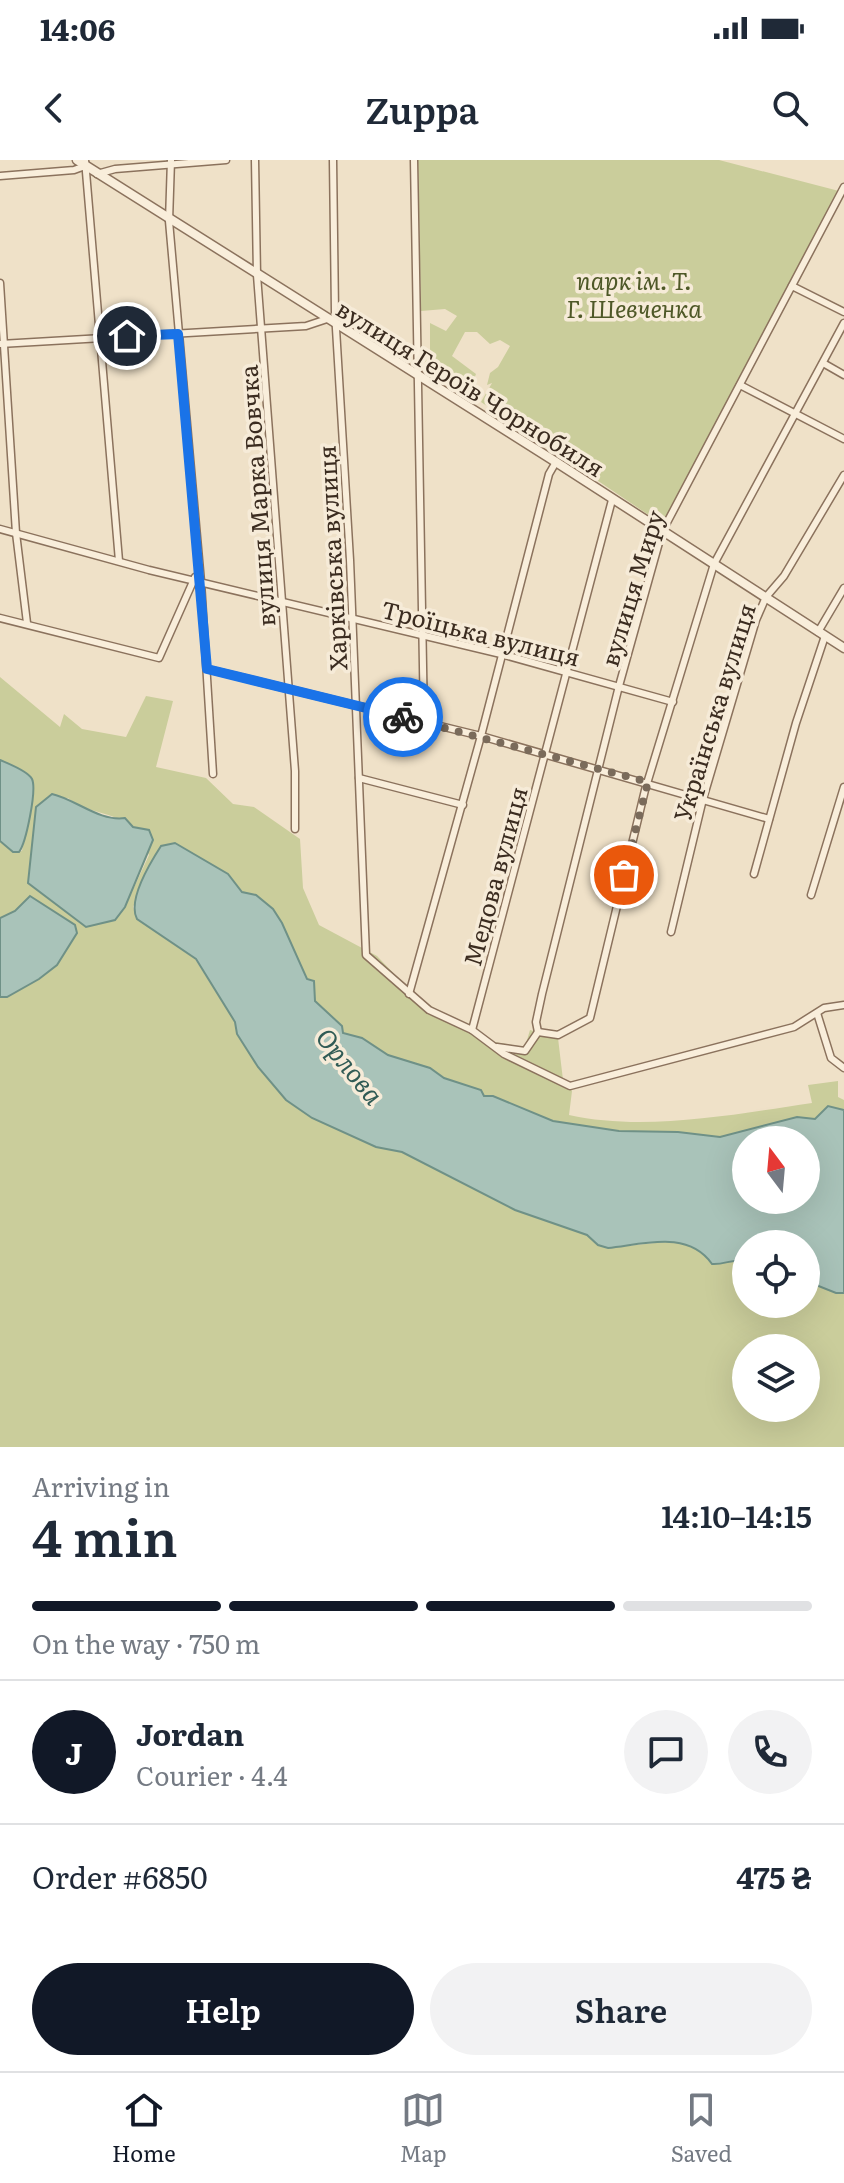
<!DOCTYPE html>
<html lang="en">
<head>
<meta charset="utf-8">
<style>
  :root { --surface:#fff; --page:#f2f2f3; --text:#1f2937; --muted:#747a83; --line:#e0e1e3; --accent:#111827 }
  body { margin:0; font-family:Literata,serif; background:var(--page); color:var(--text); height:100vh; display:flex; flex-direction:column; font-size:30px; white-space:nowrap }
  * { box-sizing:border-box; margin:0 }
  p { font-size:26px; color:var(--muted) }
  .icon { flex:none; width:44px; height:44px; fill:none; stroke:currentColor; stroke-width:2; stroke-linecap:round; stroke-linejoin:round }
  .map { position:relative; height:1287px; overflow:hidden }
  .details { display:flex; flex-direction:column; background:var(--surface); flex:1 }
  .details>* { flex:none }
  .needle { width:52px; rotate:344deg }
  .controls { position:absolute; left:732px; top:966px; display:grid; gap:16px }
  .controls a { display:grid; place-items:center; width:88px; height:88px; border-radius:50%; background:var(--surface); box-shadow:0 8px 32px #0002; font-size:40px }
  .pin { position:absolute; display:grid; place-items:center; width:68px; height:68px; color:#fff; margin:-34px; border:4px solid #fff; border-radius:50%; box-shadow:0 2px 8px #0007 }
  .courier { position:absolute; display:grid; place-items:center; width:80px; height:80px; margin:-40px; border:6px solid #1a73e8; border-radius:50%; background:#fff; color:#222; box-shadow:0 2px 10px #0007 }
  .overview em { font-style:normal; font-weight:600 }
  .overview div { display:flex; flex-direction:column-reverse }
  .overview { display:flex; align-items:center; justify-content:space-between; height:136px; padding:0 32px }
  h1 { font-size:52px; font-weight:600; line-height:60px }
  .bar { display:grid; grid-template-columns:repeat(4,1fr); gap:12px 8px; align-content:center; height:96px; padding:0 32px }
  .bar i { height:10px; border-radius:6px; background:var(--line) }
  .bar .current { background:var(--accent) }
  .bar p { grid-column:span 4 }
  .line { display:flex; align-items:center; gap:20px; padding:0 32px; border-top:2px solid var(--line) }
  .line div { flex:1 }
  .round { display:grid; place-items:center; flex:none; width:84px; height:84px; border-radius:42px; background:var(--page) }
  .primary-button { display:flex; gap:16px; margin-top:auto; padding:16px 32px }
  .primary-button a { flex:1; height:92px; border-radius:48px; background:var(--accent); color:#fff; font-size:32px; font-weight:600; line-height:92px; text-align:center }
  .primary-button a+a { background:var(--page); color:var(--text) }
  .status { display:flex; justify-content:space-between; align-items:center; height:56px; padding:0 40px; background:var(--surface); direction:ltr }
  .status svg { height:22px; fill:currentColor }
  header { display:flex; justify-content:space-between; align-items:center; height:104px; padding:0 32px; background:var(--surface); font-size:36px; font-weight:600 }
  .tabs { display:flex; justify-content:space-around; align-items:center; height:112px; border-top:2px solid var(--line); background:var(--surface); font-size:22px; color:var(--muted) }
  .tabs a { display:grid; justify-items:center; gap:4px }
  .tabs .current { color:var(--accent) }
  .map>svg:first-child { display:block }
</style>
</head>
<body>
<div class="status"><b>14:06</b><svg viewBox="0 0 49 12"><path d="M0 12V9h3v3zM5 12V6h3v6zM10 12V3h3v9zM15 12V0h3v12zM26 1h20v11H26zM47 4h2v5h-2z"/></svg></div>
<header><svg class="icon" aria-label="back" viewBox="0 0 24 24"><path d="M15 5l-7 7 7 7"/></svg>Zuppa<svg class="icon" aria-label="search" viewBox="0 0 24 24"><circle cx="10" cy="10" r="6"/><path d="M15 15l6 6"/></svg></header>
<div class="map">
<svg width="844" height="1287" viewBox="0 0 844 1287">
  <rect width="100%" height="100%" fill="#efe1c8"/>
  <g fill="#cacd9b" fill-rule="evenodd">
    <polygon points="418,0 719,0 839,31 662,364 481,242 492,223 487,225 490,213 498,207 510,186 500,180 490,184 477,172 465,172 452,196 476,214 474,219 479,230 474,233 424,202 430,191 430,163 446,171 457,156 445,149 421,151"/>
    <path d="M0,517l60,50 4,-13 18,15 44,8 20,-41 27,5 -17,66 50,11 27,26 21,3 46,32 3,49 16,37 58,31 40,42 77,44 31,5 5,-17 28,8 5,42 9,11 -3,24c76,17 168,-1 243,-12l-4,-18 30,-4v16l6,3v10l-16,-4 -13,13 -18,-2 -77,20 -42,-5 -59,-1 -66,-10 -60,-25h-9l-3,-6 -37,-12 -14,-10 -42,-13 -26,-17 -19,-5 -28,-32v-16l-8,-6 -34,-70 -17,-14 -13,-3 -15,-18 -15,-9 -52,-19 -28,61 4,12 58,40 40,63 2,12 21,33 28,33 90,47 26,5 113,58 72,25 11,10 10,3 66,-7 27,8 11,15c13,1 21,-6 34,-3v43h60v-23l30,12h8v154h-844v-450h7l32,-18 -24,-68 -15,7v-77l13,11 9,-1c3,-14 17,-67 7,-76 -7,-6 -20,-11 -29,-15zM68,638c19,16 45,13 64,29 7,5 12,19 17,28l-24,52 -11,13 -86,-37 8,-76zM746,1188h60v60h-60z"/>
  </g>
  <g fill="#a9c3b9" stroke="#6f9187" stroke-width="2" fill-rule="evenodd">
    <path d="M0,600c9,4 28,11 32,19 5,11 -6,64 -13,73h-6l-13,-11z"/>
    <path d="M52,634c23,5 48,28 73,24l8,9 16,3 4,10 -28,67 -10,13 -29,7 -58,-44 8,-76z"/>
    <path d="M175,683l53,31 14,18 14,3 17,14 9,14 25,56 7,2 1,20 27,25 1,7 19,5 26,17 42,13 14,10 37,12 3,6h9l60,25 66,10 59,1 42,5 77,-20 18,2 13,-13 16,4v183h-8l-30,-12v-37h-60v17c-13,-3 -21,4 -34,3 -24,-34 -67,-20 -104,-16l-10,-3 -11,-10 -72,-25 -113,-58 -26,-5 -64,-29 -26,-18 -28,-33 -21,-33 -2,-12 -39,-63 -59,-40c-10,-19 13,-56 24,-73zM806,980v60h-60v-60z"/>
    <polygon points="30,736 75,765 77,773 57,805 39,819 7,837 0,837 0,758 15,751"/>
  </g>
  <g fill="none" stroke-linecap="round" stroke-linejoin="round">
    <g stroke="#8b725d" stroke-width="9">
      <g id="minor">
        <polyline points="85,0 119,401"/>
        <polyline points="171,0 169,61 201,422 213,614"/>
        <polyline points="255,0 257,115 295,611 295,669"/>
        <polyline points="333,0 335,152 350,400 366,795 429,850 472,870 504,894 570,926 794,867 824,848 844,845"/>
        <polyline points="414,0 424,562"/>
        <polyline points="97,14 115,9 226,0"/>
        <polyline points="0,16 74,10 85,6"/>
        <polyline points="0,123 16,373 27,463"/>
        <polyline points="792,126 844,152"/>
        <polyline points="0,184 306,166 327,159"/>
        <polyline points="823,203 844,215"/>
        <polyline points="740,225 844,279"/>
        <polyline points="0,369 149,410 501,494 673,542"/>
        <polyline points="0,458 159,498 195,417"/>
        <polyline points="818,472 844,428"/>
        <polyline points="207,509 481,576 769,659"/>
        <polyline points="359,618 463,645"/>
        <polyline points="754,714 796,563 825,476"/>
        <polyline points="811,735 844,627"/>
        <polyline points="671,772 703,639 756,460 766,437 784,416 844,315"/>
        <polyline points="409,834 481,576 549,314 556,302"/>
        <polyline points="817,853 831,898 844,908"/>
        <polyline points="472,870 612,340"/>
        <polyline points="538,872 536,862 542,834 619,526 662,372 844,27"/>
        <polyline points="538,872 558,875 590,858 645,630 714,404 844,163"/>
        <polyline points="497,887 525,891 538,872"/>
      </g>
    </g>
    <g stroke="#8b725d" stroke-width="11">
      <polyline id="tertiary" points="77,0 556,302 844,488"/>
    </g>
    <use href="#minor" stroke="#f9eedb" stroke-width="6"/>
    <use href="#tertiary" stroke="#f9eedb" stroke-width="8"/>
  </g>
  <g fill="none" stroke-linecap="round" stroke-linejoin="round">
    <polyline stroke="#7a6b5b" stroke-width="8" stroke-dasharray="0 14.4" points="403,557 648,622 624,715"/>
    <polyline stroke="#1a73e8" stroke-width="10" points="127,176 178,174 207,509 403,557"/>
  </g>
  <g text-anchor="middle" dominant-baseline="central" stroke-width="7" stroke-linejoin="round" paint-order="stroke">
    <g font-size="24" font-style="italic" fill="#4e5827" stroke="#f6ebd8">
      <text x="634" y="119">парк ім. Т.<tspan x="634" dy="28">Г. Шевченка</tspan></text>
    </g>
    <g font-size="24" fill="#3b2c20" stroke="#f6ebd8">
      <text transform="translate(471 227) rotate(32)">вулиця Героїв Чорнобиля</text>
      <text transform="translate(256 336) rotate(-94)">вулиця Марка Вовчка</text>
      <text transform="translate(331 398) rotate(-93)">Харківська вулиця</text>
      <text transform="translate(631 428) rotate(-73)">вулиця Миру</text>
      <text transform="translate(481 472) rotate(14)">Троїцька вулиця</text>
      <text transform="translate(713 552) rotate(-73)">Українська вулиця</text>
      <text transform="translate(494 716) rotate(-75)">Медова вулиця</text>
    </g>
    <g font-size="26" font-style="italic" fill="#305b55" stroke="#f6ebd8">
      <text transform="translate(351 905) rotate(51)">Орлова</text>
    </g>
  </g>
</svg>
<div class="controls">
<a><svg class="needle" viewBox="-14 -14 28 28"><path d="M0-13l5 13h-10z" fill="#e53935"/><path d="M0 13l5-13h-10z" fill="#747a83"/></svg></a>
<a><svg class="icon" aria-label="locate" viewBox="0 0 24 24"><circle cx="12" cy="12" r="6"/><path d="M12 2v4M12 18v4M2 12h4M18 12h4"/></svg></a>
<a><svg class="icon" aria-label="layers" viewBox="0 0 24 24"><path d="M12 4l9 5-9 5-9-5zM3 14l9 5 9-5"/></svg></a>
</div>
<div class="pin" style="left:624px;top:715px;background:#ea580c"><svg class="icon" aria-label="bag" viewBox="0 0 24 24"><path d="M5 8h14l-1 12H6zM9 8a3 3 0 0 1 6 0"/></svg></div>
<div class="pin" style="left:127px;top:176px;background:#1f2937"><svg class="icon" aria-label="home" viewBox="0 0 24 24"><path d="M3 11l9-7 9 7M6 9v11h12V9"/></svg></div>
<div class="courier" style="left:403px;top:557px"><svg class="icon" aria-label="bike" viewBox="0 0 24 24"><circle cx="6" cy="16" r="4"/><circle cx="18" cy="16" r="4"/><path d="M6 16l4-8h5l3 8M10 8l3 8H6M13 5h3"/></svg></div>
</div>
<section class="details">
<div class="overview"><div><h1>4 min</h1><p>Arriving in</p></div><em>14:10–14:15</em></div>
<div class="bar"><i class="current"></i><i class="current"></i><i class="current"></i><i></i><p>On the way · 750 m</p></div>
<div class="line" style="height:144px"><b class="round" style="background:var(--accent);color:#fff">J</b><div><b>Jordan</b><p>Courier · 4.4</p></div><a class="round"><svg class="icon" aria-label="chat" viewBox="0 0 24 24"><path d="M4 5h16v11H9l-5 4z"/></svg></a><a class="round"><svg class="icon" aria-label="phone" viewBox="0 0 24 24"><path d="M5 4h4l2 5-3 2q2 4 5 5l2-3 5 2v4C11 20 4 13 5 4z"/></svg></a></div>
<div class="line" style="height:104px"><div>Order #6850</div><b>475 ₴</b></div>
<div class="primary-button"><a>Help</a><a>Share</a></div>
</section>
<nav class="tabs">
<a class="current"><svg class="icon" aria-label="home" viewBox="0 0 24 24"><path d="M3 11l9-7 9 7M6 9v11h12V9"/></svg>Home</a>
<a><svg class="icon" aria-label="map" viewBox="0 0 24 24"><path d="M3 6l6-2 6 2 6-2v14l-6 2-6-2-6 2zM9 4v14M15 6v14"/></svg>Map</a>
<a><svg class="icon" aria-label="saved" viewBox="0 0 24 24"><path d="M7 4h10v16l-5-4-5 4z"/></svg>Saved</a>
</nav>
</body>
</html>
